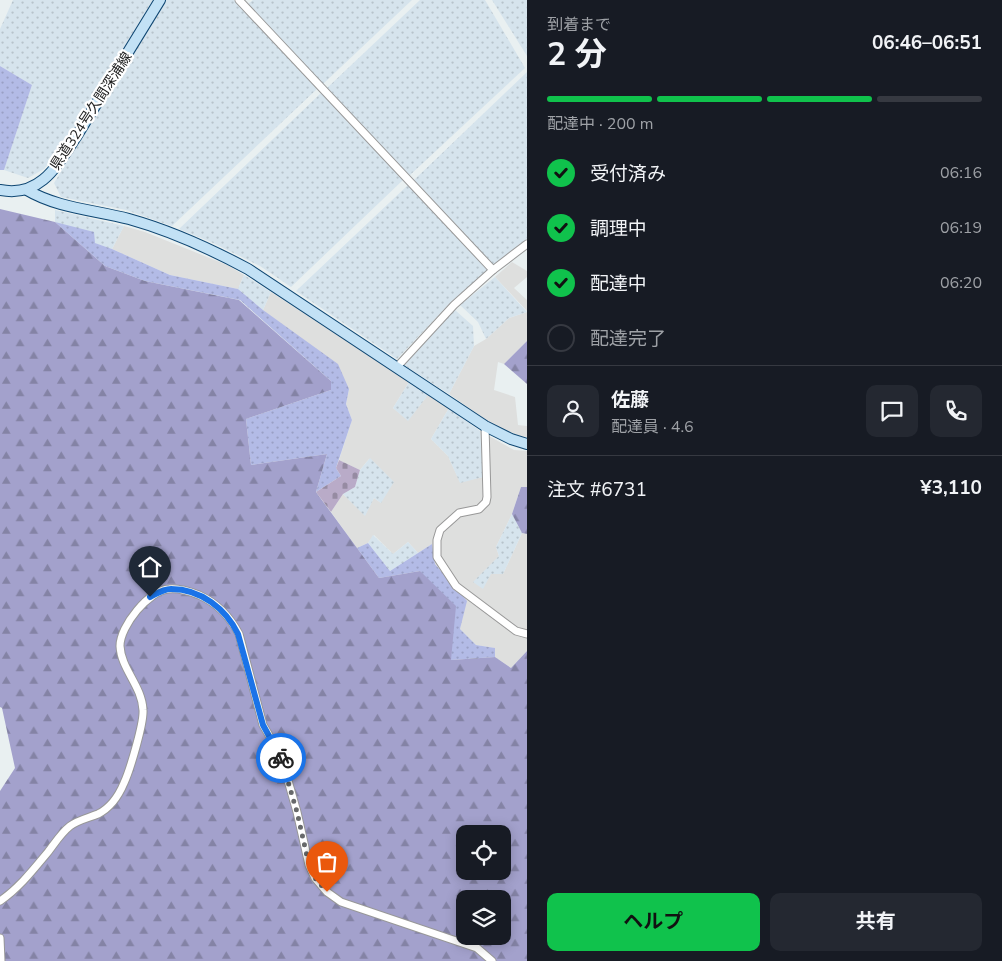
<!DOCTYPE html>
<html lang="ja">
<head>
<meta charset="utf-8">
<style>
  :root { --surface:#171b24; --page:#242831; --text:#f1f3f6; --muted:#9ea1a6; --line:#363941; --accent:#10c24c }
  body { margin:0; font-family:"Nunito Sans","Noto Sans JP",sans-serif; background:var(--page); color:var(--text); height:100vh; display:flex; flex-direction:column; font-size:19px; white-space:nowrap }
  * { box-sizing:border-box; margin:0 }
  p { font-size:16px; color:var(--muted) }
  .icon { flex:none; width:28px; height:28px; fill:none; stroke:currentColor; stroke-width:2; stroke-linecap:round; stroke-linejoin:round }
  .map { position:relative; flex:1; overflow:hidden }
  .details { display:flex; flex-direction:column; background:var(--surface); width:475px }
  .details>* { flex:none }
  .controls { position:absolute; left:456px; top:825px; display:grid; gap:10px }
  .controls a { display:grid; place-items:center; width:55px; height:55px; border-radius:10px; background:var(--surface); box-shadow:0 2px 12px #0003; font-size:25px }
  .pin { position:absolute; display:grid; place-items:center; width:42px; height:42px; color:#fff; margin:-51px -21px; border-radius:50% 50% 50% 0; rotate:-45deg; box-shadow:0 0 5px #0007 }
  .pin .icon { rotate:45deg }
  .courier { position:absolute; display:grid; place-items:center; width:50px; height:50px; margin:-25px; border:4px solid #1a73e8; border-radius:50%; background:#fff; color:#222; box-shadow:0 1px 6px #0007 }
  .overview em { font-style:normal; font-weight:700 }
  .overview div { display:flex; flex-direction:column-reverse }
  .overview { display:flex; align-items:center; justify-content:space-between; height:85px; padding:0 20px }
  h1 { font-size:32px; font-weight:700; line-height:38px }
  .bar { display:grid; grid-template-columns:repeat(4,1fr); gap:8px 5px; align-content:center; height:60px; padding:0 20px }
  .bar i { height:6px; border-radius:4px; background:var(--line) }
  .bar .current { background:var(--accent) }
  .bar p { grid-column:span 4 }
  .line { display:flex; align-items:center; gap:12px; padding:0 20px; border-top:1px solid var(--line) }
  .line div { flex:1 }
  .round { display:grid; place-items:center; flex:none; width:52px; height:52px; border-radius:10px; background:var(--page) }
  ol { padding:0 20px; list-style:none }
  li { display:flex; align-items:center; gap:15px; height:55px }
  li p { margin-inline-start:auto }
  li .icon { padding:5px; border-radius:50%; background:var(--accent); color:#111; stroke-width:4 }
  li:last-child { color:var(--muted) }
  li i { width:28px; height:28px; border:2px solid var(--line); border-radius:50% }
  .button { display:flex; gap:10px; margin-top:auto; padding:10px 20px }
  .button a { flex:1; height:58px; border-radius:10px; background:var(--accent); color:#111; font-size:20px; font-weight:700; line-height:58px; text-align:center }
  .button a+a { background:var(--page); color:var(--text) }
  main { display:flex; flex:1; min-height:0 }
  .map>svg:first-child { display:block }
</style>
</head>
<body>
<main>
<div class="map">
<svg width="527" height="961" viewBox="0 0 527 961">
  <defs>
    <pattern id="farmland-dots" width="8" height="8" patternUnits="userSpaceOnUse" patternTransform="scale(1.25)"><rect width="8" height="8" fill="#d6e4ed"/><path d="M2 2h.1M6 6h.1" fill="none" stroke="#b7c3cb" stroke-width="1.8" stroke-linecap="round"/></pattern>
    <pattern id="grass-dots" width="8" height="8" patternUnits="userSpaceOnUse" patternTransform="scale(1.25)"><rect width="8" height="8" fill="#b3bbe6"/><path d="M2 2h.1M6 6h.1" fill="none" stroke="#9aa0c5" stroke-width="1.8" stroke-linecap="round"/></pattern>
    <pattern id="forest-firs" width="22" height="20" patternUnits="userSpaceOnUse" patternTransform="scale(1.25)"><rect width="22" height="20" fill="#a3a1cc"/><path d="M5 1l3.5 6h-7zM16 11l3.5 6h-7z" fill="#8483a5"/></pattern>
    <pattern id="cemetery-stones" width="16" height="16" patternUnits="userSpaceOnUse" patternTransform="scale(1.25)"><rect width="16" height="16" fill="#b9abc8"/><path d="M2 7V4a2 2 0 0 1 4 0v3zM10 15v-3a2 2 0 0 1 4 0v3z" fill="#968ba2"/></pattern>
  </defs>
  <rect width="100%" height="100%" fill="#e9f0f1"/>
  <g fill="#dedfde">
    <polygon points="124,226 145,232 227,265 244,275 238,289 170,275 112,249"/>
    <polygon points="512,262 527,271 527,277 514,288 527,300 527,311 495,277"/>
    <polygon points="271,292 409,382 393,408 408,420 428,395 449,408 431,439 448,456 460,482 483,477 480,431 514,450 527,451 527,487 521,487 512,514 496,547 499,556 491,574 503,574 522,533 527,534 527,651 511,668 495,657 494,648 476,645 460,629 466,601 435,564 432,544 418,553 408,542 393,554 374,535 368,543 357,548 331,512 343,494 365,515 374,498 381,503 369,459 360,470 339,460 352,420 346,404 349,389 263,310"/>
    <polygon points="527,312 527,341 504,364 498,362 494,390 515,397 518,425 527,426 527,437 520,436 496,427 449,394 474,346 486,339 509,318"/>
  </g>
  <g fill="url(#farmland-dots)">
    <polygon points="13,0 154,0 131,40 67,139 44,169 28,178 4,170 32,85 0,66 0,29"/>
    <polygon points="166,0 234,0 317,89 172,226 126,210 61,197 54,183"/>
    <polygon points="253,0 412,0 323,84 248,4"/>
    <polygon points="420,0 485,0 525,68 409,176 327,88"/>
    <polygon points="492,0 527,0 527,56"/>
    <polygon points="527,72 527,239 493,265 414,180"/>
    <polygon points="321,93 403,180 291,287 260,266 211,242 179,229"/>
    <polygon points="408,185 488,270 451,302 397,359 296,291"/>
    <polygon points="55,210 124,226 112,249 94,243 55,222"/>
    <polygon points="244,275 271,292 263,310 238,289"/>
    <polygon points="495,277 527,312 509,318 486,339 478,322 460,305"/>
    <polygon points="455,310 473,326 474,346 449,394 404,365"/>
    <polygon points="409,382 428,395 408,421 393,408"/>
    <polygon points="449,408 480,431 483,477 460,483 448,456 431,439"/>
    <polygon points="370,458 394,482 381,503 374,498 365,516 343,494 355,487 360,470"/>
    <polygon points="512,514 522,533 503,574 491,574 483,589 473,582 499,556 496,547"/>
    <polygon points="373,535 393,554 408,542 418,553 390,571 368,543"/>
  </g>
  <g fill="url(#grass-dots)">
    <polygon points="0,66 32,85 4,170 0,170"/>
    <polygon points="55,222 94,232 95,243 112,249 170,275 238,289 263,310 338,364 349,389 346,404 352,420 336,468 341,476 316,492 327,454 251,465 246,419 331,390 331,381 240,300 145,281 105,266"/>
    <polygon points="368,543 390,571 432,544 435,564 467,601 460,629 476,645 495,648 495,657 451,660 420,571 379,578 357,548"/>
  </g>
  <g fill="url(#forest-firs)" fill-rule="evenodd">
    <path d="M0,209l55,13 50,44 40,15 94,19 92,81v9l-85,29 5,46 76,-11 -11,38 63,86 41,-7 36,35 -5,54 44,-3 16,11 16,-17v310h-527v-170l15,-23 -13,-60 -2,-1zM465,834h37v37h-37zM465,899h37v37h-37z"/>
    <polygon points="527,341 527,384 504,364"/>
    <polygon points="521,487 527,487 527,534 522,533 512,514"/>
  </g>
  <polygon fill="url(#cemetery-stones)" points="339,460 360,470 355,487 343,494 331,512 316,492 341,476 336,468"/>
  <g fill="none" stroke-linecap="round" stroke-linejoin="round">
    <g stroke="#989898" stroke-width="9">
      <g id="street">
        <polyline points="239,0 493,270"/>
        <polyline points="396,368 454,305 493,270 527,244"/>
        <polyline points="485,426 487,497 486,502 479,509 459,513 440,530 437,540 437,557 456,586 516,631 527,634"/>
        <path d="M0,901c19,-13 33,-31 48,-49 7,-9 13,-19 22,-26 8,-6 18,-8 28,-12 12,-6 21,-19 26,-31 6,-13 20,-60 19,-73 -1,-24 -22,-41 -23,-64 0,-20 29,-56 49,-57 9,-1 22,3 30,6 18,8 31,22 40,39l24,91 18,31 16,56 12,53 6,13 12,14 14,10 136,46 15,13"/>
        <polyline points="0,938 1,961"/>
      </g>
    </g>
    <g stroke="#0e4672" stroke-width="12">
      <g id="secondary">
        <path d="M0,190c40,8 57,-24 76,-53l84,-137"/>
        <path d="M27,190c30,18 68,20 102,29 43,12 80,29 119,50l237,157 26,13 16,5"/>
      </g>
    </g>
    <use href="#street" stroke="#fff" stroke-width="7"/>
    <use href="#secondary" stroke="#c2e1f5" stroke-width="10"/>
  </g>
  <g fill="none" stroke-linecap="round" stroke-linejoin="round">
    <polyline stroke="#67696a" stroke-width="5" stroke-dasharray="0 9" points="281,758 297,812 309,865 315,878 327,892"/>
    <path stroke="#1a73e8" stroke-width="6" d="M150,597c6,-3 13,-8 21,-8 30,0 55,20 67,45l25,91 18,33"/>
  </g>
  <g text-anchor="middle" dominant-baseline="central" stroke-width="4.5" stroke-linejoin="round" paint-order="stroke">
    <g font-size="14" fill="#212121" stroke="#fff">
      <text transform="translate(91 111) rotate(-57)">県道324号久間深浦線</text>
    </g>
  </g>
</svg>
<div class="controls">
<a><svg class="icon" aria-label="locate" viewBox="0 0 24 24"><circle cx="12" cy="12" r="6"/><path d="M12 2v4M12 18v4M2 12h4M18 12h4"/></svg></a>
<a><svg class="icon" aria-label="layers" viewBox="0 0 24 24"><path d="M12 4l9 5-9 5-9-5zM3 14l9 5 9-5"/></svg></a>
</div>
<div class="pin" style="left:327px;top:892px;background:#ea580c"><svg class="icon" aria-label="bag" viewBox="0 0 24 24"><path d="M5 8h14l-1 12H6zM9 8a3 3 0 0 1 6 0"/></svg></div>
<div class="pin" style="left:150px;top:597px;background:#1f2937"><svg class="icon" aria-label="home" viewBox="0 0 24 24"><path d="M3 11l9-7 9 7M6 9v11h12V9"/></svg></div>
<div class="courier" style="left:281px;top:758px"><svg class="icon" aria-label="bike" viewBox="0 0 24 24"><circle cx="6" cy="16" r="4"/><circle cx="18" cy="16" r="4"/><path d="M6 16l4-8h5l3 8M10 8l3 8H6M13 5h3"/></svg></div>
</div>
<section class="details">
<div class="overview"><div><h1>2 分</h1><p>到着まで</p></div><em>06:46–06:51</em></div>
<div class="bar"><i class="current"></i><i class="current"></i><i class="current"></i><i></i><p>配達中 · 200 m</p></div>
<ol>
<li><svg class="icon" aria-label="check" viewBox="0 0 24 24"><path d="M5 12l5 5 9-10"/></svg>受付済み<p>06:16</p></li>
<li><svg class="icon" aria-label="check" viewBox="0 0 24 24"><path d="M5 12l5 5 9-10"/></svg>調理中<p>06:19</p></li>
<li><svg class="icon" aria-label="check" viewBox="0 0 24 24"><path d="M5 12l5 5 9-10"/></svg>配達中<p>06:20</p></li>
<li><i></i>配達完了</li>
</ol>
<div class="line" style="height:90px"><a class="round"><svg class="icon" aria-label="person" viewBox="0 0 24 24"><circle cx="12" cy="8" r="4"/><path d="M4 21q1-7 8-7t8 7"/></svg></a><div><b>佐藤</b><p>配達員 · 4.6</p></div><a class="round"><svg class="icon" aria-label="chat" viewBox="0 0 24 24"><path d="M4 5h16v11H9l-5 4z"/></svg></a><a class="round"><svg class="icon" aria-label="phone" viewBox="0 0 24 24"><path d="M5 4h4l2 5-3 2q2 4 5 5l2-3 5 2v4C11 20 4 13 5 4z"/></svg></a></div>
<div class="line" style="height:65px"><div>注文 #6731</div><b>¥3,110</b></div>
<div class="button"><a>ヘルプ</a><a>共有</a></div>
</section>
</main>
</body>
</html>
